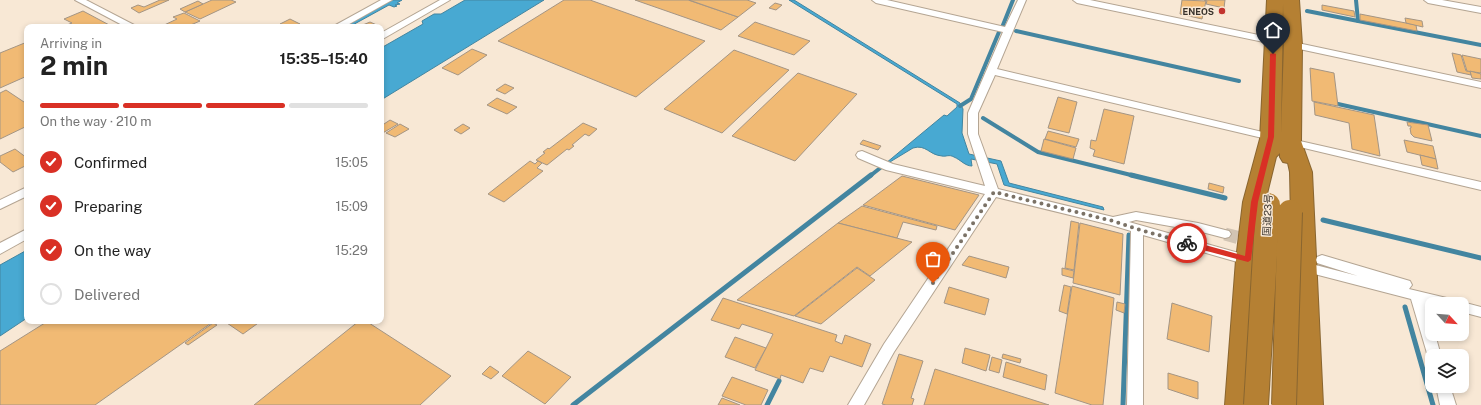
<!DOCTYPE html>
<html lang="en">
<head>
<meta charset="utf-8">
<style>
  :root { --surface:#fff; --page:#f2f2f2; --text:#222; --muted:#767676; --line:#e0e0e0; --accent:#d93025 }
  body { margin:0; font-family:"Public Sans","Noto Sans JP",sans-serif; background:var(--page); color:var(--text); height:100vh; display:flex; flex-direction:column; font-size:15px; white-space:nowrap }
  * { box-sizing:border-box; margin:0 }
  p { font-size:13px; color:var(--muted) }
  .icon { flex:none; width:22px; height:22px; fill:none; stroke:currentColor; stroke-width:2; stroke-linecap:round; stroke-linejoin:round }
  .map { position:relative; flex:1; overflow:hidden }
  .sheet { position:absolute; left:24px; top:24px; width:360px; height:300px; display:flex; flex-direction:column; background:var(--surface); border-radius:8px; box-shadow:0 2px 6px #0003 }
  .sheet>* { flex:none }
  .needle { width:26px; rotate:116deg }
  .controls { position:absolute; left:1425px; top:297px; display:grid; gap:8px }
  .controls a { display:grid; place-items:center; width:44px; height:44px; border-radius:8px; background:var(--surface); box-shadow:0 2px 6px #0003; font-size:20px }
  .pin { position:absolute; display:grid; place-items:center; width:34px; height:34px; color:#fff; margin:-41px -17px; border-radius:50% 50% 50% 0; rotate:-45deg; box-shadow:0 0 4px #0007 }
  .pin .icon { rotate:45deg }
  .courier { position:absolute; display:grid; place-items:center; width:40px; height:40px; margin:-20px; border:3px solid #d93025; border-radius:50%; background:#fff; color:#222; box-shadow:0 1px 5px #0007 }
  .head em { font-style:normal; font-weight:700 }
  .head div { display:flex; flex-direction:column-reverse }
  .head { display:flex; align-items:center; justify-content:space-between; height:68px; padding:0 16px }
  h1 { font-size:26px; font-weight:700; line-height:30px }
  .bar { display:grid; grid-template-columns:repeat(4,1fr); gap:6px 4px; align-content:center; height:48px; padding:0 16px }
  .bar i { height:5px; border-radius:3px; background:var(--line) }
  .bar .current { background:var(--accent) }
  .bar p { grid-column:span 4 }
  ol { padding:0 16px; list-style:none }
  li { display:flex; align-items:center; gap:12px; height:44px }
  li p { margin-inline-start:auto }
  li .icon { padding:4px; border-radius:50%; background:var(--accent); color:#fff; stroke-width:4 }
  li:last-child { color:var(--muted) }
  li i { width:22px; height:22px; border:2px solid var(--line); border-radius:50% }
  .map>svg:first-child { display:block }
</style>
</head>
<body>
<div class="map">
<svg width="1481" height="405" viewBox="0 0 1481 405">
  <rect width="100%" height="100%" fill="#f8e8d5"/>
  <g fill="#48a9d2" stroke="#4385a0">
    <polygon points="392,0 402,0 397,3 400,4 395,5 397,6 394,7 389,5 349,27 344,27"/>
    <polygon points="465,0 544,0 381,100 381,48 423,24 422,21 434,14 441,14"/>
    <path d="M789,0h5l166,103 3,6 -1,24 7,21 32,7 8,22 94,24 1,3 -100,-25 -7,-21 -26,-5 1,7c-7,0 -11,-6 -18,-9 -5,-3 -8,0 -12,-1 -13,-1 -16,-12 -29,-8l-33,20 64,-53 3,1 10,-9v-3z"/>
    <polygon points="27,250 27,318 0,336 0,265"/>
  </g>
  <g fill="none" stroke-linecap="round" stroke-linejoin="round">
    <g stroke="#4385a0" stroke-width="4">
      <polyline points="1356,0 1358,21"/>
      <polyline points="1307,11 1481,45"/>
      <polyline points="1003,25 1013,0"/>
      <polyline points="1016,31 1239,81"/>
      <polyline points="1338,104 1481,136"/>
      <polyline points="960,106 971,99 999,32"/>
      <polyline points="983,118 1038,152 1135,176"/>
      <polyline points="870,176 884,165"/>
    </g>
    <g stroke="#4385a0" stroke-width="5">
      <polyline points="1131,175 1225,198"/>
      <polyline points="1323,220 1481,258"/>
      <polyline points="1405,307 1433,405"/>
      <polyline points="573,405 871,175"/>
      <polyline points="767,405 779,381"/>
      <polyline points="1123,405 1129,235"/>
    </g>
  </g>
  <g fill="#f1ba74" stroke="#a49584">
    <polygon points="160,0 169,0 139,13 131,8 138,5 144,7"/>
    <polygon points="212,0 231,0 236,2 200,19 185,12"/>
    <polygon points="564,0 590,0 705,41 636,97 498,41"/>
    <polygon points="635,0 688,0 738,17 721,30"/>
    <polygon points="689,0 747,0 756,3 738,17"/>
    <polygon points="1182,0 1206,1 1202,19 1180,14"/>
    <polygon points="1204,0 1225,0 1224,8 1206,4 1207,1"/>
    <polygon points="198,1 203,4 185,12 180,9"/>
    <polygon points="775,3 782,5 776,10 769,8"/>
    <polygon points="1322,5 1354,11 1355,17 1322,10"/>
    <polygon points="83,11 113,27 62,27 72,23 64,19"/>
    <polygon points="184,13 200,21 186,27 160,27 177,19 173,17"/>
    <polygon points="1360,14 1416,25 1417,31 1360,20"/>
    <polygon points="1405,18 1422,21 1423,27 1406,23"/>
    <polygon points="290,19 300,24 292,27 285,27 280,24"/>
    <polygon points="370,22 379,26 377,27 358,27"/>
    <polygon points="755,22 810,41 794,55 738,36"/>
    <polygon points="27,42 27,76 0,88 0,53"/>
    <polygon points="472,49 487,55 458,75 442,68"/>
    <polygon points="734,50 789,70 722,133 664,109"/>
    <polygon points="1452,53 1461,55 1466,71 1470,71 1471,75 1457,72"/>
    <polygon points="1462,55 1481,59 1481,73 1467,71"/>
    <polygon points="1310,68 1334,73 1338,106 1312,101"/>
    <polygon points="1470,71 1481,74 1481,79 1472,78"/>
    <polygon points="798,73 857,94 795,161 732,136"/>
    <polygon points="505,84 514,88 505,94 496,90"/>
    <polygon points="6,90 27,104 27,126 0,139 0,93"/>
    <polygon points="1058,97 1077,102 1069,133 1048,128"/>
    <polygon points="497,98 517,107 507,114 487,105"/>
    <polygon points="1314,102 1374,115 1380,156 1352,149 1349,123 1315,115"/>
    <polygon points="1104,109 1134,116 1124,164 1093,156 1095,150 1090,148 1091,140 1096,141"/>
    <polygon points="390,120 398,124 381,134 381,126"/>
    <polygon points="1407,122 1428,125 1432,141 1414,137 1411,134 1410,128 1411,128 1411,126 1408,126"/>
    <polygon points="583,123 597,129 589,136 585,134 572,145 574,146 569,150 567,149 547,165 536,160 545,153 543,152 548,148 549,149"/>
    <polygon points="400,124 409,129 395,137 386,133"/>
    <polygon points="463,124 470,128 461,134 454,130"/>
    <polygon points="1048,131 1079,139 1076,147 1045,139"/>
    <polygon points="1044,139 1076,148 1073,159 1041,151"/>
    <polygon points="863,140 881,146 878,150 860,144"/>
    <polygon points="1404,140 1433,146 1436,159 1407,152"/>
    <polygon points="15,149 27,158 27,165 13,172 0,162 0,156"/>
    <polygon points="1420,155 1436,159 1438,169 1422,165"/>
    <polygon points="530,161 535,164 538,161 542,163 537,168 543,171 504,202 488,194"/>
    <polygon points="902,176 979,195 955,230 863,205"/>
    <polygon points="1209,183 1224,187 1223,193 1208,189"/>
    <polygon points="862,206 937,226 936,230 903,222 897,238 838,223"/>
    <polygon points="1071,221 1079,223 1074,270 1065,268"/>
    <polygon points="838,223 912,242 870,276 857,267 794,316 737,300"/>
    <polygon points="1080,223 1123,234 1120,295 1073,283"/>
    <polygon points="969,256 1009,267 1006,278 962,265"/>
    <polygon points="857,268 875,280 821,324 795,316"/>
    <polygon points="1062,268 1074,271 1073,278 1062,275"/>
    <polygon points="1064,285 1071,287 1067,314 1059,311"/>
    <polygon points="1072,286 1114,298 1103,405 1092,405 1055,393"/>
    <polygon points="949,287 989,299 985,315 944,303"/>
    <polygon points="723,298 837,335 835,341 842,344 845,335 871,344 862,367 830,356 823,372 810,368 803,383 781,375 780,379 755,370 773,334 742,324 739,329 711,320"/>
    <polygon points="1117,302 1125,304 1124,313 1116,310"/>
    <polygon points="1172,303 1212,316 1209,352 1167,339"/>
    <polygon points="48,321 214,321 95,405 0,405 0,351"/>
    <polygon points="224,321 261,321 243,334"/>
    <polygon points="359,321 366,321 451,376 420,405 254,405"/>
    <polygon points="213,323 217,325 188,345 185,343"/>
    <polygon points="735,337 766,348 755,368 725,357"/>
    <polygon points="965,348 990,355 986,371 962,363"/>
    <polygon points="528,351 571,377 545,404 502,376"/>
    <polygon points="899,354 923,361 911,398 914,399 912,405 886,405 882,404"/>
    <polygon points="1003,354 1021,359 1020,363 1002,358"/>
    <polygon points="992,357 1002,360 999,373 989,370"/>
    <polygon points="1006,362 1047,375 1045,390 1003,377"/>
    <polygon points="490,366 499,372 491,379 482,374"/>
    <polygon points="935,369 1049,405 924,405"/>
    <polygon points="1168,373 1198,382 1198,399 1168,389"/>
    <polygon points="732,377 768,390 761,405 746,405 722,396"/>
    <polygon points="722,398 740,405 718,405"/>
  </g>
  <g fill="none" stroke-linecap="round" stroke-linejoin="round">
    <polyline stroke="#d2c4b3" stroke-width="13" stroke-dasharray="13 6" stroke-linecap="butt" points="1225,234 1255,242"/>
    <g stroke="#b4a593" stroke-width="2">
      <g id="street">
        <polygon points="75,0 86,0 138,27 126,27"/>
        <polygon points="381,0 392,0 344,27 332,27"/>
        <polygon points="440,0 450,0 381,40 381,33"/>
        <polygon points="872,0 887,0 1005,27 1018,0 1026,0 997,69 1275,135 1276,137 1275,139 1271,140 995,75 978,113 978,134 998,189 1113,217 1136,212 1198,223 1225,230 1229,231 1231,234 1229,237 1225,238 1198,231 1136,220 1129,222 1253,257 1254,260 1253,263 1248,265 1143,235 1143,405 1127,405 1131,231 1111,225 996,197 894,352 864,405 848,405 884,344 985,194 886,170 858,158 856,155 858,152 862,151 893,164 985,186 968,134 968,113 1003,32 876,3"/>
        <polygon points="1073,0 1090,0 1273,38 1278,41 1273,44 1077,3"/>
        <polygon points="1424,0 1442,0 1481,7 1481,13 1428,3"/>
        <polygon points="1293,42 1481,82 1481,88 1290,47 1288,45 1290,43"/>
        <polygon points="1291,139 1481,182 1481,190 1287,144 1285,142 1287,140"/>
        <polygon points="27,187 27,196 0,209 0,200"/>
        <polygon points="27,229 27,239 0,254 0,243"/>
        <polygon points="1322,255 1410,281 1412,285 1409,289 1455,300 1457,304 1462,302 1481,307 1481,317 1462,312 1462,304 1432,305 1426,303 1432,324 1432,334 1435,334 1441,356 1432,356 1432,361 1429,360 1411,299 1299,270 1297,267 1299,264 1304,262 1358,276 1317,263 1316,260 1317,257"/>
        <polygon points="1436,386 1450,386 1456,405 1440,405"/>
      </g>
    </g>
    <g stroke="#896530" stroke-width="2">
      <path id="highway" d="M1267,0h32l3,45 -1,96 11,31 11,233h-28l-5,-233 -2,-9 -5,-1 -3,-5v-4l-4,4 -11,45 -5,58 -7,145h-28l11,-145 7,-58 17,-63zM1283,4l1,41 -3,88z"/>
    </g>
    <use href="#street" fill="#fff" fill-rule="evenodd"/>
    <use href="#highway" fill="#b58033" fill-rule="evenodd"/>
    <g stroke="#896530" stroke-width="26" stroke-linecap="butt">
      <g id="highway-bridge">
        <polyline points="1256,405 1268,205"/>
        <polyline points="1284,405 1290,212"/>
      </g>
    </g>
    <use href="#highway-bridge" stroke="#b58033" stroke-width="24"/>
  </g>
  <polygon fill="#d93025" points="1273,53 1276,54 1274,137 1258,202 1251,260 1248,262 1184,245 1183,243 1187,240 1245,256 1251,202 1268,137 1270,54"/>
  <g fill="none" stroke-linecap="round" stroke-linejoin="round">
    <polyline stroke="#7b7266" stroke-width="4" stroke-dasharray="0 7.2" points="933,283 994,192 1113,221 1137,229 1187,243"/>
  </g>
  <circle fill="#c2342e" stroke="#f8e8d5" stroke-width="1.5" cx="1222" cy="11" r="4"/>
  <g text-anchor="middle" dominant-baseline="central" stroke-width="3" stroke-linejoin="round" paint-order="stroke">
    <g font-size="9" font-weight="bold" fill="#38322b" stroke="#f8e8d5" text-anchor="end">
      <text x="1214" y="11">ENEOS</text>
    </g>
    <g font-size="10" fill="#38322b" stroke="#f8e8d5">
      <text transform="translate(1267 215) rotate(-87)">国道23号</text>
    </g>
  </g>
</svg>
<div class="controls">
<a><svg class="needle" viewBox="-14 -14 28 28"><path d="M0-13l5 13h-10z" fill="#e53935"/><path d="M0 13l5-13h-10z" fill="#767676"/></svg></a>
<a><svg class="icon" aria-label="layers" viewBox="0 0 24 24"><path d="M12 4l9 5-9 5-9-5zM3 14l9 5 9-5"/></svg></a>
</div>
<div class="pin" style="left:933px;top:283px;background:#ea580c"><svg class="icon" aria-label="bag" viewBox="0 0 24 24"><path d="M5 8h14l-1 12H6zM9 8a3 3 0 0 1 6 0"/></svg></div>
<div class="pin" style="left:1273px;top:54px;background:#1f2937"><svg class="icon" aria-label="home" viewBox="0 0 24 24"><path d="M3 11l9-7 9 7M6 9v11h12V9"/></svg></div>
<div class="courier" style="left:1187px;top:243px"><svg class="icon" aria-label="bike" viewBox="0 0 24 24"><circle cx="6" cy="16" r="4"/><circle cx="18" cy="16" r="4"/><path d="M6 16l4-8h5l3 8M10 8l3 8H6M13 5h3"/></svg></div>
<section class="sheet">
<div class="head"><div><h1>2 min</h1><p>Arriving in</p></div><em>15:35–15:40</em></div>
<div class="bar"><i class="current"></i><i class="current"></i><i class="current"></i><i></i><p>On the way · 210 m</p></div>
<ol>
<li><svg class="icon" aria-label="check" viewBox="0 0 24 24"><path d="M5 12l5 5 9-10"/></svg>Confirmed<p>15:05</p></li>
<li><svg class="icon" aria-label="check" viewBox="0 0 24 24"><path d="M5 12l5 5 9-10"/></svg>Preparing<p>15:09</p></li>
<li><svg class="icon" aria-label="check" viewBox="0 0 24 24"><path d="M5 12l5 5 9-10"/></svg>On the way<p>15:29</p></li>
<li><i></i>Delivered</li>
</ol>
</section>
</div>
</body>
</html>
